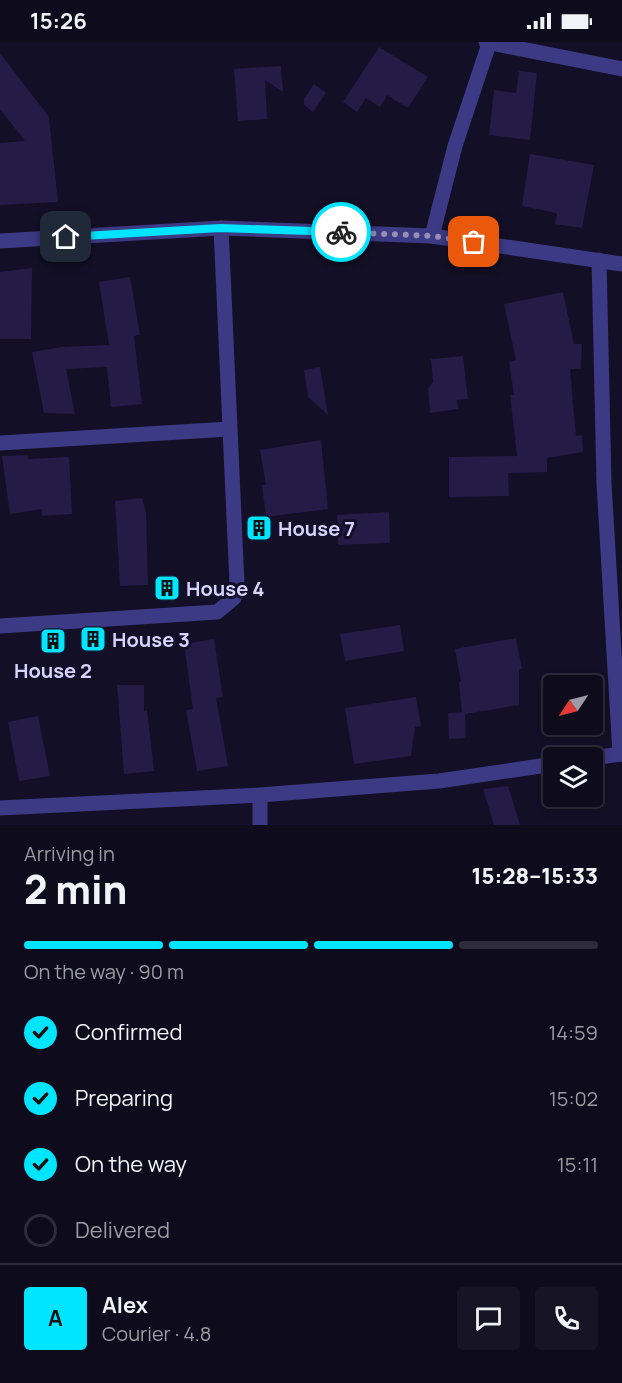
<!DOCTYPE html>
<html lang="en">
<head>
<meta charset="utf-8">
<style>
  :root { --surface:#0e0b1c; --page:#171425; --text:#f1f3f6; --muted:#9b9ba3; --line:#2e2b3b; --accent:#00e5ff }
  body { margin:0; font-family:Manrope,sans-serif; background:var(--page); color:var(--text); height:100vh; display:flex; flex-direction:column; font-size:22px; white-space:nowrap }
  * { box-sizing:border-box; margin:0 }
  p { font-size:20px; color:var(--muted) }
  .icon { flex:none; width:33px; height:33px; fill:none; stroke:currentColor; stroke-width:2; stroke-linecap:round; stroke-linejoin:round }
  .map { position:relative; height:783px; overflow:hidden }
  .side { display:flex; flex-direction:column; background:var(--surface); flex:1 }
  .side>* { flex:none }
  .needle { width:39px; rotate:235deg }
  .fabs { position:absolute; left:543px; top:633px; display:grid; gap:12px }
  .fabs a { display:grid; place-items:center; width:60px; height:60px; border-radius:6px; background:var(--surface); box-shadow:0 3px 9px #0003,0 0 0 2px var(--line); font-size:30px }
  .pin { position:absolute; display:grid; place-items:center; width:51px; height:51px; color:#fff; margin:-26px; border-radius:12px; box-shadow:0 3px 9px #0006 }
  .courier { position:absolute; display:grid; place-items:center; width:60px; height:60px; margin:-30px; border:4px solid #00e5ff; border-radius:50%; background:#fff; color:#222; box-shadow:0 2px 8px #0007 }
  .head em { font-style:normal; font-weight:800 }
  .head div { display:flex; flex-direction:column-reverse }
  .head { display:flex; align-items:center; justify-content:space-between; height:102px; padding:0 24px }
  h1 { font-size:39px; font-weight:800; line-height:45px }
  .bar { display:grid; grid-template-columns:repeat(4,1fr); gap:9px 6px; align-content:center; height:72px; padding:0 24px }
  .bar i { height:8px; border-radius:4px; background:var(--line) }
  .bar .current { background:var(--accent) }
  .bar p { grid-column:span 4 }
  .line { display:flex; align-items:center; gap:15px; padding:0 24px; border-top:2px solid var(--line) }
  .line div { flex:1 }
  .round { display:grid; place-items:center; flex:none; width:63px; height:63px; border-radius:6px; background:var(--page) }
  ol { padding:0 24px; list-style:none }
  li { display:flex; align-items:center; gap:18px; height:66px }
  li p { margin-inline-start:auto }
  li .icon { padding:6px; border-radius:50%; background:var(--accent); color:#111; stroke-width:4 }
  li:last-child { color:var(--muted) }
  li i { width:33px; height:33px; border:3px solid var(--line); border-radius:50% }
  .status { display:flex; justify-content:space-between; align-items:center; height:42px; padding:0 30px; background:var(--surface); direction:ltr }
  .status svg { height:16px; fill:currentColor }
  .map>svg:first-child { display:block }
</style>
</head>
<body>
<div class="status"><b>15:26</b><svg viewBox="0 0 49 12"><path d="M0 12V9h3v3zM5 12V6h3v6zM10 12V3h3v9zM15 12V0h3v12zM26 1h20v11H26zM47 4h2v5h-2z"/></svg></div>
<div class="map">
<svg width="622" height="783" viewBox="0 0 622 783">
  <rect width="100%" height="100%" fill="#130f26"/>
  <g fill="#241b47">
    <polygon points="379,5 428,35 408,66 387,53 380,65 366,56 357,70 343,60"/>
    <polygon points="0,11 49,75 58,160 0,163 0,101 25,99 0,67"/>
    <polygon points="281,24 283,50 265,38 267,77 238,79 234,27"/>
    <polygon points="519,29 537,31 530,98 489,93 494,48 516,51"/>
    <polygon points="314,42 326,51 313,70 304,63 304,57"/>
    <polygon points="530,112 594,123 582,186 555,182 557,172 552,170 522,164"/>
    <polygon points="32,226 31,297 0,297 0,230"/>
    <polygon points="130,235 140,293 134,294 142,362 111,365 107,325 66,327 75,372 44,371 32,310 62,305 109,303 99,240"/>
    <polygon points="563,250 574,302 582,302 581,327 570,327 576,394 582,393 583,410 547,416 547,430 508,431 509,454 449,455 449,415 517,414 510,353 514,353 509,320 516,318 504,262"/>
    <polygon points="463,314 468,357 457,358 458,367 430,371 428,347 433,340 431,317"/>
    <polygon points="320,325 328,373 308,355 304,328"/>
    <polygon points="321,398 328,467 266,475 262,443 266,443 260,408"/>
    <polygon points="28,413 28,417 69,415 72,472 42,474 42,467 10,472 2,414"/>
    <polygon points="142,456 146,470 148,543 120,544 115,459"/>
    <polygon points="389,470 390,501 338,503 337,473"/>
    <polygon points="400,583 404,609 345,619 340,592"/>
    <polygon points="516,596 522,627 519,627 519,663 465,672 466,696 449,697 448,671 462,670 459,640 461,640 455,607"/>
    <polygon points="214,597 223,655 216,656 228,724 197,729 186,668 193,667 184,602"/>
    <polygon points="117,643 144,643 144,669 147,668 154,729 124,732"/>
    <polygon points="416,655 421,684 415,685 411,714 354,722 345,666"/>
    <polygon points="38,674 50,734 19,739 8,680"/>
    <polygon points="508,744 520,783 494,783 483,747"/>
  </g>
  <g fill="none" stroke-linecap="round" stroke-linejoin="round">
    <g stroke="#3d3a85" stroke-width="15">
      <polyline points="486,0 622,27"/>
      <polyline points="432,194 455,104 489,2"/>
      <polyline points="0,199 221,186 432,194 622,222"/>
      <polyline points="599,218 604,441 620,712"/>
      <polyline points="0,401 229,387"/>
      <polyline points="0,584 217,570 234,556 237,542 221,186"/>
      <polyline points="592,716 622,712"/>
      <polyline points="260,753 260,783"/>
      <polyline points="0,766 260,753 439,739 554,722"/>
    </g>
  </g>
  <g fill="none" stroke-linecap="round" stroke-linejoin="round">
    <polyline stroke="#948fb3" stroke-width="6" stroke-dasharray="0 10.8" points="341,190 432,194 474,200"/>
    <polyline stroke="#00e5ff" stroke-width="8" points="66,195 220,186 341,190"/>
  </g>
  <defs>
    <g id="building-square" transform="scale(1.35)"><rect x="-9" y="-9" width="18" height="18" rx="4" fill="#00e5ff" stroke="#130f26"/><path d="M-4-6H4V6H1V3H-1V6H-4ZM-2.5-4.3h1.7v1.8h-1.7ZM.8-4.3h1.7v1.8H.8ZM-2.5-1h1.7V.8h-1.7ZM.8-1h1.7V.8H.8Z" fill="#111"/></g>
  </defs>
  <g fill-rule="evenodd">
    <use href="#building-square" x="259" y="486"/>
    <use href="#building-square" x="167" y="546"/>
    <use href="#building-square" x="93" y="597"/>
    <use href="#building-square" x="53" y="599"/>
  </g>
  <g text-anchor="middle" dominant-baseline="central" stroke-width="6" stroke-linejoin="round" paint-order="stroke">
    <g font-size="20" font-weight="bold" fill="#d9d4ff" stroke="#130f26" text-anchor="start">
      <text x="278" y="486">House 7</text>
      <text x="186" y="546">House 4</text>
      <text x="112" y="597">House 3</text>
      <text x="53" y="628" text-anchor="middle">House 2</text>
    </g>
  </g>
</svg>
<div class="fabs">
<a><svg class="needle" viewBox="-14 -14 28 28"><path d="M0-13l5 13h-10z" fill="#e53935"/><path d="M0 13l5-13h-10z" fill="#9b9ba3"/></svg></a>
<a><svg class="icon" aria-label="layers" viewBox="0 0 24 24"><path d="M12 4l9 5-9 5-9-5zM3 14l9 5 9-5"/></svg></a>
</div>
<div class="pin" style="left:474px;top:200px;background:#ea580c"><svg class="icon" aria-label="bag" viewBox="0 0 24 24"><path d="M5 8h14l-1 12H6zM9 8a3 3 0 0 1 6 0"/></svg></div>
<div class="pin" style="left:66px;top:195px;background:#1f2937"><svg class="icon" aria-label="home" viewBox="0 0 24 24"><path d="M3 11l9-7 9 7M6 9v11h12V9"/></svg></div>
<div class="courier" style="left:341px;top:190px"><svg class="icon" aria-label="bike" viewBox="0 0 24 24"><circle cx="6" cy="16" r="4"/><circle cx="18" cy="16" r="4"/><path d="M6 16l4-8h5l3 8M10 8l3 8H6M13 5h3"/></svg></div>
</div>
<section class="side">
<div class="head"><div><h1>2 min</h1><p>Arriving in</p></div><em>15:28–15:33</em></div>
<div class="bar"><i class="current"></i><i class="current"></i><i class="current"></i><i></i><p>On the way · 90 m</p></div>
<ol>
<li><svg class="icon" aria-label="check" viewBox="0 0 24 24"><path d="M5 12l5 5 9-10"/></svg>Confirmed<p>14:59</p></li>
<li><svg class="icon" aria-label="check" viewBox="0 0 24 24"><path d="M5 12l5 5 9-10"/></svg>Preparing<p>15:02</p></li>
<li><svg class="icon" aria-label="check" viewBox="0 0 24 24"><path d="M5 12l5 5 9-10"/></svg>On the way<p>15:11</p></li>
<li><i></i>Delivered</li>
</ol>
<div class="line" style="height:108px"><b class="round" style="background:var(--accent);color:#111">A</b><div><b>Alex</b><p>Courier · 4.8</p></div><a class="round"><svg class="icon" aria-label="chat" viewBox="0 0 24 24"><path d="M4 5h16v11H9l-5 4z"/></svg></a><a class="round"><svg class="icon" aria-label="phone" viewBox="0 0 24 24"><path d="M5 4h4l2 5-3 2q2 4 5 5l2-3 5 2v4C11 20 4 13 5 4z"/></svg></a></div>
</section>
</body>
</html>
